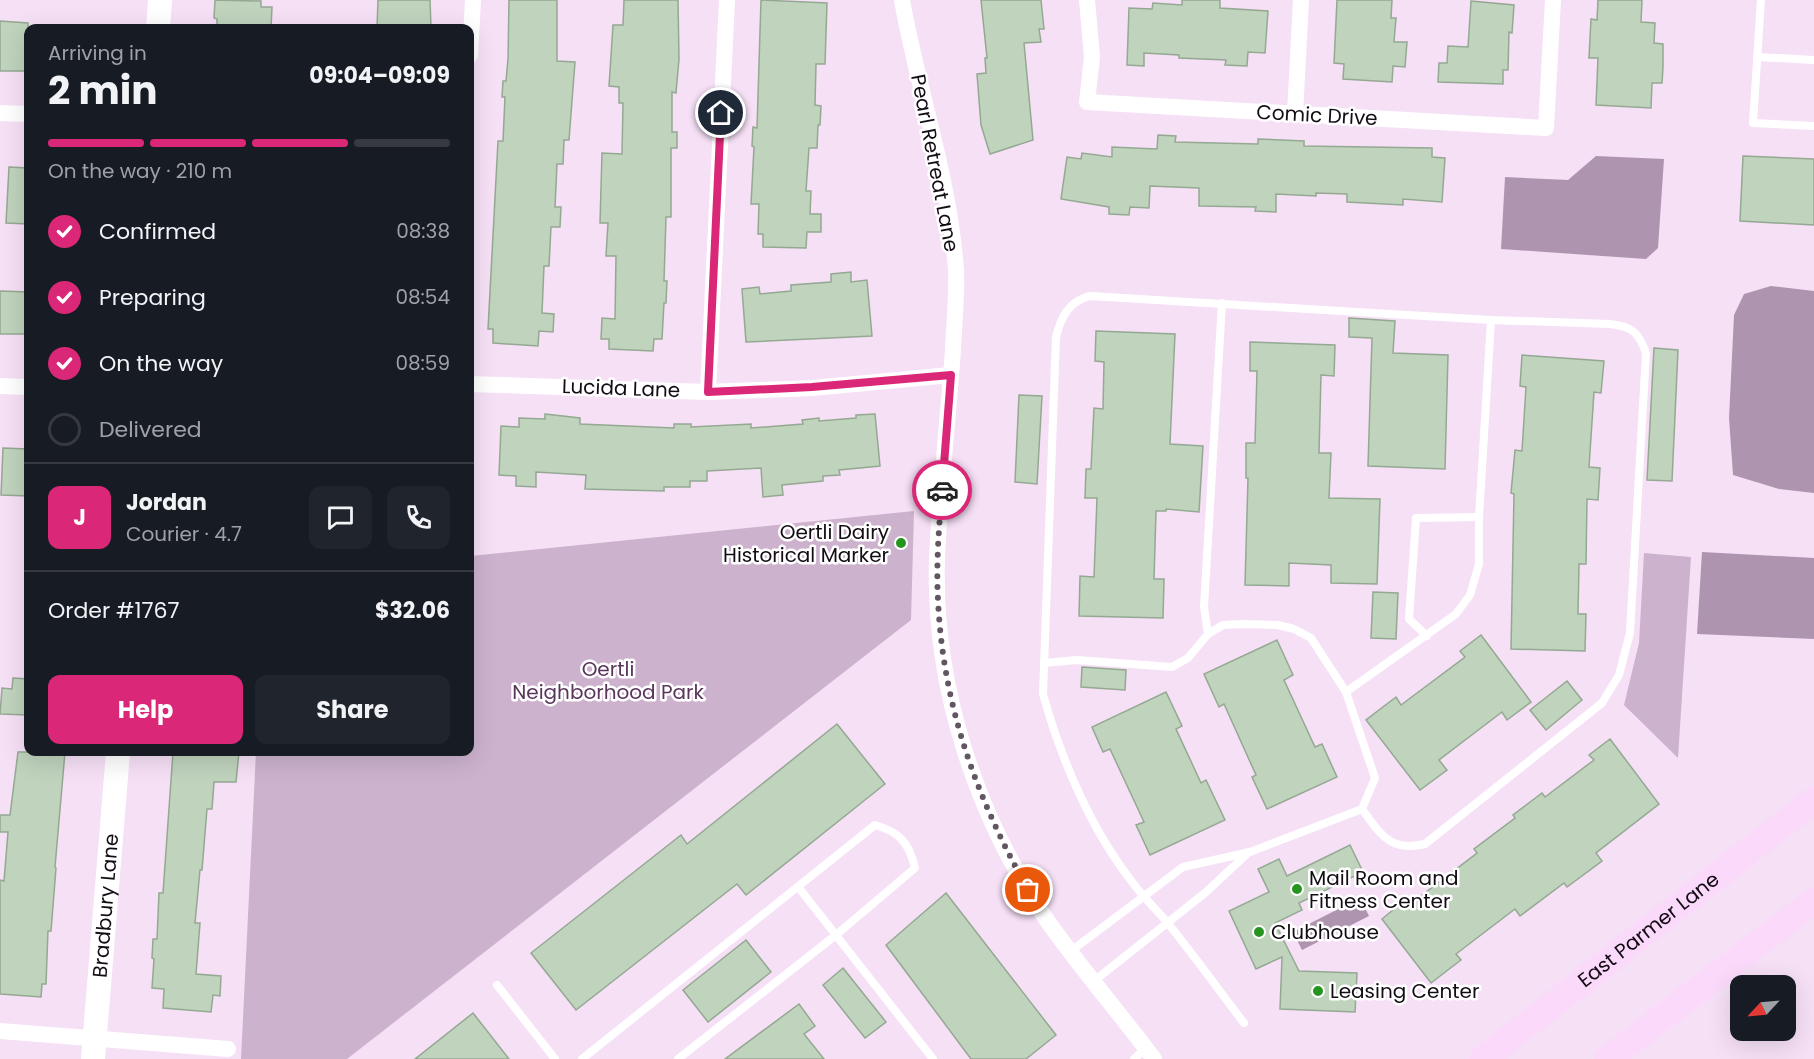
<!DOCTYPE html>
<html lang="en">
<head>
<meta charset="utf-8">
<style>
  :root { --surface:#171b24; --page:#20242c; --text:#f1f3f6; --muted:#9ea1a6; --line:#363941; --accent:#db2777 }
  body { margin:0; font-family:Poppins,sans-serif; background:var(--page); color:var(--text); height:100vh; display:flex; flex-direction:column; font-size:22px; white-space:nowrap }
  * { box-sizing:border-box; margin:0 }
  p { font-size:20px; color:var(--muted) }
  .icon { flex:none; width:33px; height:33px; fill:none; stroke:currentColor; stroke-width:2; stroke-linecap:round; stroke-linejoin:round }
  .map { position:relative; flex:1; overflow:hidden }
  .panel { position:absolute; left:24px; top:24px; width:450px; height:732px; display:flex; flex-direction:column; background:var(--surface); border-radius:12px; box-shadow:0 6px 24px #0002 }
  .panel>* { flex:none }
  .needle { width:39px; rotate:244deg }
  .controls { position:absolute; left:1730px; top:975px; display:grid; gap:12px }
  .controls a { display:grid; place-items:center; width:66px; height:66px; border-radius:12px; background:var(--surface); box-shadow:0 6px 24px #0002; font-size:30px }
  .pin { position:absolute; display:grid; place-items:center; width:51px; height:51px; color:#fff; margin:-26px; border:3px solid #fff; border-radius:50%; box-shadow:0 2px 6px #0007 }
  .courier { position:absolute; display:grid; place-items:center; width:60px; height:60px; margin:-30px; border:4px solid #db2777; border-radius:50%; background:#fff; color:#222; box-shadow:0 2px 8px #0007 }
  .headline em { font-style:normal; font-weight:700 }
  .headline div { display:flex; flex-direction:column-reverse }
  .headline { display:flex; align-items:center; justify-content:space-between; height:102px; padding:0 24px }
  h1 { font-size:39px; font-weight:700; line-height:45px }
  .bar { display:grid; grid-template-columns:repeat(4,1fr); gap:9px 6px; align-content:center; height:72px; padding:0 24px }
  .bar i { height:8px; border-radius:4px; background:var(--line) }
  .bar .selected { background:var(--accent) }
  .bar p { grid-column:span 4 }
  .line { display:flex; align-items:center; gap:15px; padding:0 24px; border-top:2px solid var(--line) }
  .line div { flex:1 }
  .round { display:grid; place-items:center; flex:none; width:63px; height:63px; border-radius:12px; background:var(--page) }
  ol { padding:0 24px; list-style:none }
  li { display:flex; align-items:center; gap:18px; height:66px }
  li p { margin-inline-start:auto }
  li .icon { padding:6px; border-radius:50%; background:var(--accent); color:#fff; stroke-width:4 }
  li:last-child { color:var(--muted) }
  li i { width:33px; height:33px; border:3px solid var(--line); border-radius:50% }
  .button { display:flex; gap:12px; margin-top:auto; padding:12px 24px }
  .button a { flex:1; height:69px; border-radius:12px; background:var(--accent); color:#fff; font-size:24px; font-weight:700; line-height:69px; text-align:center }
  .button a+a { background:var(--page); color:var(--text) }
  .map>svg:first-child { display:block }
</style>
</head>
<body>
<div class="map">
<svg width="1814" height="1059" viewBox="0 0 1814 1059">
  <rect width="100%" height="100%" fill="#f6e0f6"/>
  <g fill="#cdb2ce">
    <polygon points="914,511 911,620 347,1059 241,1059 256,752 470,752 470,556"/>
    <polygon points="1644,553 1691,557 1678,758 1624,705 1639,643"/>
  </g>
  <g fill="#af94b0">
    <polygon points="1596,156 1664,159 1658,248 1646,259 1501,249 1505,177 1568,180"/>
    <polygon points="1771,286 1814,291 1814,493 1779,489 1733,475 1729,418 1734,315 1744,294"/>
    <polygon points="1702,552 1814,558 1814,639 1697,634"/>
    <polygon points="1360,898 1369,916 1302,950 1293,932"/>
  </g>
  <g fill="#bfd3bd" stroke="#95a893" stroke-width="1.5">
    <polygon points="215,0 261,1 261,7 272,7 271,28 217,28 217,19 214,18"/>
    <polygon points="378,0 430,0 431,28 377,28"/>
    <polygon points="509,0 557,0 557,61 575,62 569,140 564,140 563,164 557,164 555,207 561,207 560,227 551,227 549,266 544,266 542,313 554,314 553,332 539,331 538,346 493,343 493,329 488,329 498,141 503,141 505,97 502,97 503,81 506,81 508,59"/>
    <polygon points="624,0 678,0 679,59 676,93 672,92 672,132 677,132 677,148 671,148 671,217 666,217 664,281 667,281 666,303 664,303 662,339 654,339 653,351 609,349 609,339 601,339 602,318 615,319 616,256 606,256 608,223 600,223 602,153 622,154 623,103 619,103 619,87 609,86 613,25 623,25"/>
    <polygon points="761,0 827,3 825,64 816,64 815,105 821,106 820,125 818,125 817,148 809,148 806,191 811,191 810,214 821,214 821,232 807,232 806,248 763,247 763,234 758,234 759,204 751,204 754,147 752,146 753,127 757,128"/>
    <polygon points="981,0 1041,0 1044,29 1039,29 1041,42 1024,43 1033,140 990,154 981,125 977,74 986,73 985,58 987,58"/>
    <polygon points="1182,0 1220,0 1220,8 1268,11 1265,53 1248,52 1247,66 1225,65 1226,60 1179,58 1179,55 1144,53 1144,66 1127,65 1129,8 1152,9 1153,3 1182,5"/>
    <polygon points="1337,0 1392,0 1391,18 1396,18 1394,42 1407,42 1405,67 1393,66 1392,82 1343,79 1344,64 1334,63"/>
    <polygon points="1598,0 1642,0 1641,22 1655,23 1654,43 1663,44 1663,67 1662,83 1652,83 1651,108 1596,105 1598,58 1589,58 1591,19 1597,20"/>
    <polygon points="1471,1 1514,5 1512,33 1509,32 1508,70 1503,70 1503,84 1438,82 1439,63 1447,63 1448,46 1468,47"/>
    <polygon points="0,21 28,23 28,71 0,71"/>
    <polygon points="1158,135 1176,136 1175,142 1258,144 1258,139 1304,141 1304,146 1432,148 1432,157 1445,158 1442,202 1403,199 1403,205 1347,202 1347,194 1316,193 1316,196 1276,194 1276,212 1255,211 1256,207 1199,206 1199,188 1150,186 1149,208 1130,207 1129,215 1109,214 1109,207 1061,199 1067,157 1081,159 1082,153 1112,157 1112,147 1157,149"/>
    <polygon points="1743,156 1814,159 1814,225 1740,221"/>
    <polygon points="9,167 28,168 28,224 6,223"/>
    <polygon points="851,272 851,282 867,280 872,336 746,342 742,289 759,287 760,294 791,291 791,285 831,282 831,274"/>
    <polygon points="0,291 28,292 28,334 0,334"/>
    <polygon points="1349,318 1395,321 1393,353 1448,355 1445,469 1368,466 1372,338 1349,337"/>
    <polygon points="1096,331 1175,334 1170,444 1203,446 1199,512 1166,509 1166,511 1156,511 1154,579 1164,579 1163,618 1079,616 1080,576 1094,577 1097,498 1085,498 1086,469 1091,469 1094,408 1103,409 1104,362 1095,361"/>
    <polygon points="1250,342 1335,345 1334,376 1321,375 1319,453 1331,453 1329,498 1380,499 1377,584 1331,583 1331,565 1289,563 1289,586 1245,585 1248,478 1246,478 1246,443 1255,443 1257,371 1250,371"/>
    <polygon points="1654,348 1678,350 1672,481 1647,480"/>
    <polygon points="1522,355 1604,361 1601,393 1594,392 1589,467 1600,468 1598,500 1587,499 1586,564 1579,564 1578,614 1586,614 1585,651 1511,649 1514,494 1511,493 1515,450 1522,451 1526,387 1520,386"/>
    <polygon points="1019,395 1042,396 1037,484 1015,482"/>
    <polygon points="545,414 580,418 580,424 674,428 674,424 691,424 691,427 751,424 751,428 803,424 802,420 819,418 819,421 856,418 856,415 875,414 880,466 839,470 840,475 823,476 823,481 782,485 783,495 763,497 761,468 707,471 707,481 690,481 690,487 664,487 664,491 585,489 586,475 536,472 536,487 516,486 516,476 499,475 501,426 519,427 519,418 545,419"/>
    <polygon points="3,448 28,449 28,496 1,495"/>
    <polygon points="1373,592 1398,593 1396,639 1371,638"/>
    <polygon points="1481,635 1531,702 1507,720 1502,712 1439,760 1447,770 1420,790 1366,720 1396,697 1401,705 1465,657 1460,651"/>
    <polygon points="1277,640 1293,675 1284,680 1315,747 1322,744 1337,777 1267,809 1252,777 1256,775 1224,704 1219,707 1204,674"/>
    <polygon points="1082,667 1126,670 1125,690 1081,687"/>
    <polygon points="13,678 28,679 28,715 0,714 2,688 12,689"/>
    <polygon points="1567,681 1582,700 1546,730 1530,710"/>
    <polygon points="1166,692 1182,726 1176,729 1201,783 1206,780 1225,820 1150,855 1136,825 1144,822 1110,749 1103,752 1092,727"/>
    <polygon points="837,724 885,784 746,895 737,884 576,1010 531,953 681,835 687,844"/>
    <polygon points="1610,739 1659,804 1596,853 1602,861 1567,887 1564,883 1520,916 1515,909 1456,954 1461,960 1431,983 1382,919 1405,900 1409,905 1477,853 1474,849 1515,818 1513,815 1542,793 1545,797 1594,760 1589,755"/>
    <polygon points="18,752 65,752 55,867 56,868 51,931 48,931 46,984 42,984 41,997 0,994 0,880 4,881 8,832 0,832 0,815 10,815"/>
    <polygon points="173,752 239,752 236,782 214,782 212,809 207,809 202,870 200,870 195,923 200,923 196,974 221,976 220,996 213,995 211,1012 163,1008 164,989 152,988 154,959 152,958 153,939 157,939 159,893 163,893"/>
    <polygon points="1350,845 1363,872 1299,903 1302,910 1275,923 1299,971 1357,973 1355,1012 1280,1009 1282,957 1256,969 1229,911 1269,892 1258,869 1279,859 1287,876"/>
    <polygon points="946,893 1056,1035 1026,1059 971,1059 886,945"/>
    <polygon points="746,940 771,972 708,1022 683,990"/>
    <polygon points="843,968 886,1022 865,1038 823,985"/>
    <polygon points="799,1004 815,1026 804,1034 824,1059 725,1059"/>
    <polygon points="473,1013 509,1059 415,1059"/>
  </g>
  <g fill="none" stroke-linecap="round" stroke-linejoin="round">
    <g stroke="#fff" stroke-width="8">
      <polyline points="1761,0 1753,123 1814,126"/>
      <polyline points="1757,57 1814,60"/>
      <polyline points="1208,634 1204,607 1222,303"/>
      <polyline points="1427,636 1409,619 1416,518 1479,517"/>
      <polyline points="1044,663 1077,660 1172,667 1188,658 1208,634 1223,625 1242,624 1278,625 1294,629 1311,638 1346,692 1375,778 1362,809 1250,852 1183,867 1071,951"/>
      <polyline points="1346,692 1456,614 1470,595 1479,564 1479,517 1491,320"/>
      <polyline points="799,888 933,1059"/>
      <polyline points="1094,981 1205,893 1249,852"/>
      <polyline points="497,985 555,1059"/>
      <path d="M1244,1023c-26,-34 -51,-69 -78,-102 -11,-13 -23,-24 -33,-38 -42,-53 -72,-124 -90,-189l13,-357c5,-20 13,-36 34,-41l401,24 119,4c22,2 29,9 36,29l-16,280 -11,42 -17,28 -177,141c-35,8 -44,-9 -63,-35"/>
      <path d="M582,1059l293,-234c25,7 34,18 40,43l-79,67 -158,124"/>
      <polyline points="1134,1059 1146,1048"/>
    </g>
    <g stroke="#fff" stroke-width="16">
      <path d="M902,0c16,91 48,179 54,271 1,27 -2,53 -3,79 -5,70 -13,139 -16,209 -4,126 38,253 107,357 34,49 74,95 110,143"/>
      <polyline points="1087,0 1092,57 1087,102 1546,128 1553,0"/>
      <polyline points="470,55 473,0"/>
      <polyline points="0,113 28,114"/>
      <polyline points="1295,114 1301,0"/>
      <polyline points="470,384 708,392 812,388 951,375"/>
      <polyline points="0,386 28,387"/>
      <polyline points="708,392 727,0"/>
      <polyline points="0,1031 228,1049"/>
    </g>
    <g stroke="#fff" stroke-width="24">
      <polyline points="158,28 160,0"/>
      <path id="s1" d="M93,1059l25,-307"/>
    </g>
    <g stroke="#fad9fb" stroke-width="27">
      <path id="s2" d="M1483,1059l331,-259"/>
      <polyline points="1608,1059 1814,901"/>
    </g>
  </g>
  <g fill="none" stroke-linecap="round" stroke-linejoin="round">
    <path stroke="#625663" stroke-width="6" stroke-dasharray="0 10.8" d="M942,490c-3,37 -6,73 -4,110 5,107 38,196 90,290"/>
    <polyline stroke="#db2777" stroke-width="8" points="721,113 708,392 812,387 951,375 942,490"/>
  </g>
  <g fill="#269520" stroke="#fff" stroke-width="2">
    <circle cx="901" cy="543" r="6"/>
    <circle cx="1297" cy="889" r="6"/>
    <circle cx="1259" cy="932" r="6"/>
    <circle cx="1318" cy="991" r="6"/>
  </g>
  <g text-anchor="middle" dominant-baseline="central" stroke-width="5" stroke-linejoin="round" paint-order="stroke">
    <g font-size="20" fill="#130c14" stroke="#fff">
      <text transform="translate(1317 115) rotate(3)">Comic Drive</text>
      <text transform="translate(935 163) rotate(79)">Pearl Retreat Lane</text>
      <text transform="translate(621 388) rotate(2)">Lucida Lane</text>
      <text stroke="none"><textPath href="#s1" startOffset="154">Bradbury Lane</textPath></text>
      <text stroke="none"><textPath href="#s2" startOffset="210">East Parmer Lane</textPath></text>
    </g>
    <g font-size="20" fill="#130c14" stroke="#fff" text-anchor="start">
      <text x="889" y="532" text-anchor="end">Oertli Dairy<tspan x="889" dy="23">Historical Marker</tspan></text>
      <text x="1309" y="878">Mail Room and<tspan x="1309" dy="23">Fitness Center</tspan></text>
      <text x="1271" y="932">Clubhouse</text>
      <text x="1330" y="991">Leasing Center</text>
    </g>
    <g font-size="20" fill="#5a355c" stroke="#fff">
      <text x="608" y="669">Oertli<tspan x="608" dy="23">Neighborhood Park</tspan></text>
    </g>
  </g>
</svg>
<div class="controls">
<a><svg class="needle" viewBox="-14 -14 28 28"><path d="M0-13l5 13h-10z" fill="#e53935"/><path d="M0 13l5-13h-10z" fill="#9ea1a6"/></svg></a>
</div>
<div class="pin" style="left:1028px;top:890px;background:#ea580c"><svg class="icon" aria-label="bag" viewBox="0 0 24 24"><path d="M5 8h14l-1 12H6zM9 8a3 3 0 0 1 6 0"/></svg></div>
<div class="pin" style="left:721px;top:113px;background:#1f2937"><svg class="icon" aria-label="home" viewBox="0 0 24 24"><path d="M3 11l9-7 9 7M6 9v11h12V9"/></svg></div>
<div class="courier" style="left:942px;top:490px"><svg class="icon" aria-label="car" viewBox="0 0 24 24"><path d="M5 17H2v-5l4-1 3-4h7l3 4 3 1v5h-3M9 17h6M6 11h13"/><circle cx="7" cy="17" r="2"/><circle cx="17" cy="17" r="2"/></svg></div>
<section class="panel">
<div class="headline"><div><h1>2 min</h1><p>Arriving in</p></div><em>09:04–09:09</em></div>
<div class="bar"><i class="selected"></i><i class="selected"></i><i class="selected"></i><i></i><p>On the way · 210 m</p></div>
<ol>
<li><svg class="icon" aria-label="check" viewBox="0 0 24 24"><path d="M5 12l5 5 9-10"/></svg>Confirmed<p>08:38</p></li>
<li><svg class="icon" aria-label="check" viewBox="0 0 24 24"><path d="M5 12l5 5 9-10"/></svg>Preparing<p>08:54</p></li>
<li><svg class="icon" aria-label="check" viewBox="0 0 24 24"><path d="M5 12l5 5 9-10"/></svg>On the way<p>08:59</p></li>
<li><i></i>Delivered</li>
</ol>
<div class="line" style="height:108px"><b class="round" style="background:var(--accent);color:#fff">J</b><div><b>Jordan</b><p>Courier · 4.7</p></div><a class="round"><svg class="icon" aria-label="chat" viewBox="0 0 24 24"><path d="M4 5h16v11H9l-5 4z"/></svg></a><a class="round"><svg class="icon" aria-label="phone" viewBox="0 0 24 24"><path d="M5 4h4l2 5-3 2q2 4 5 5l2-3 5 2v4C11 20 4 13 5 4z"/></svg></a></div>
<div class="line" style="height:78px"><div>Order #1767</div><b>$32.06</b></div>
<div class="button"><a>Help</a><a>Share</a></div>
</section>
</div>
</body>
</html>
